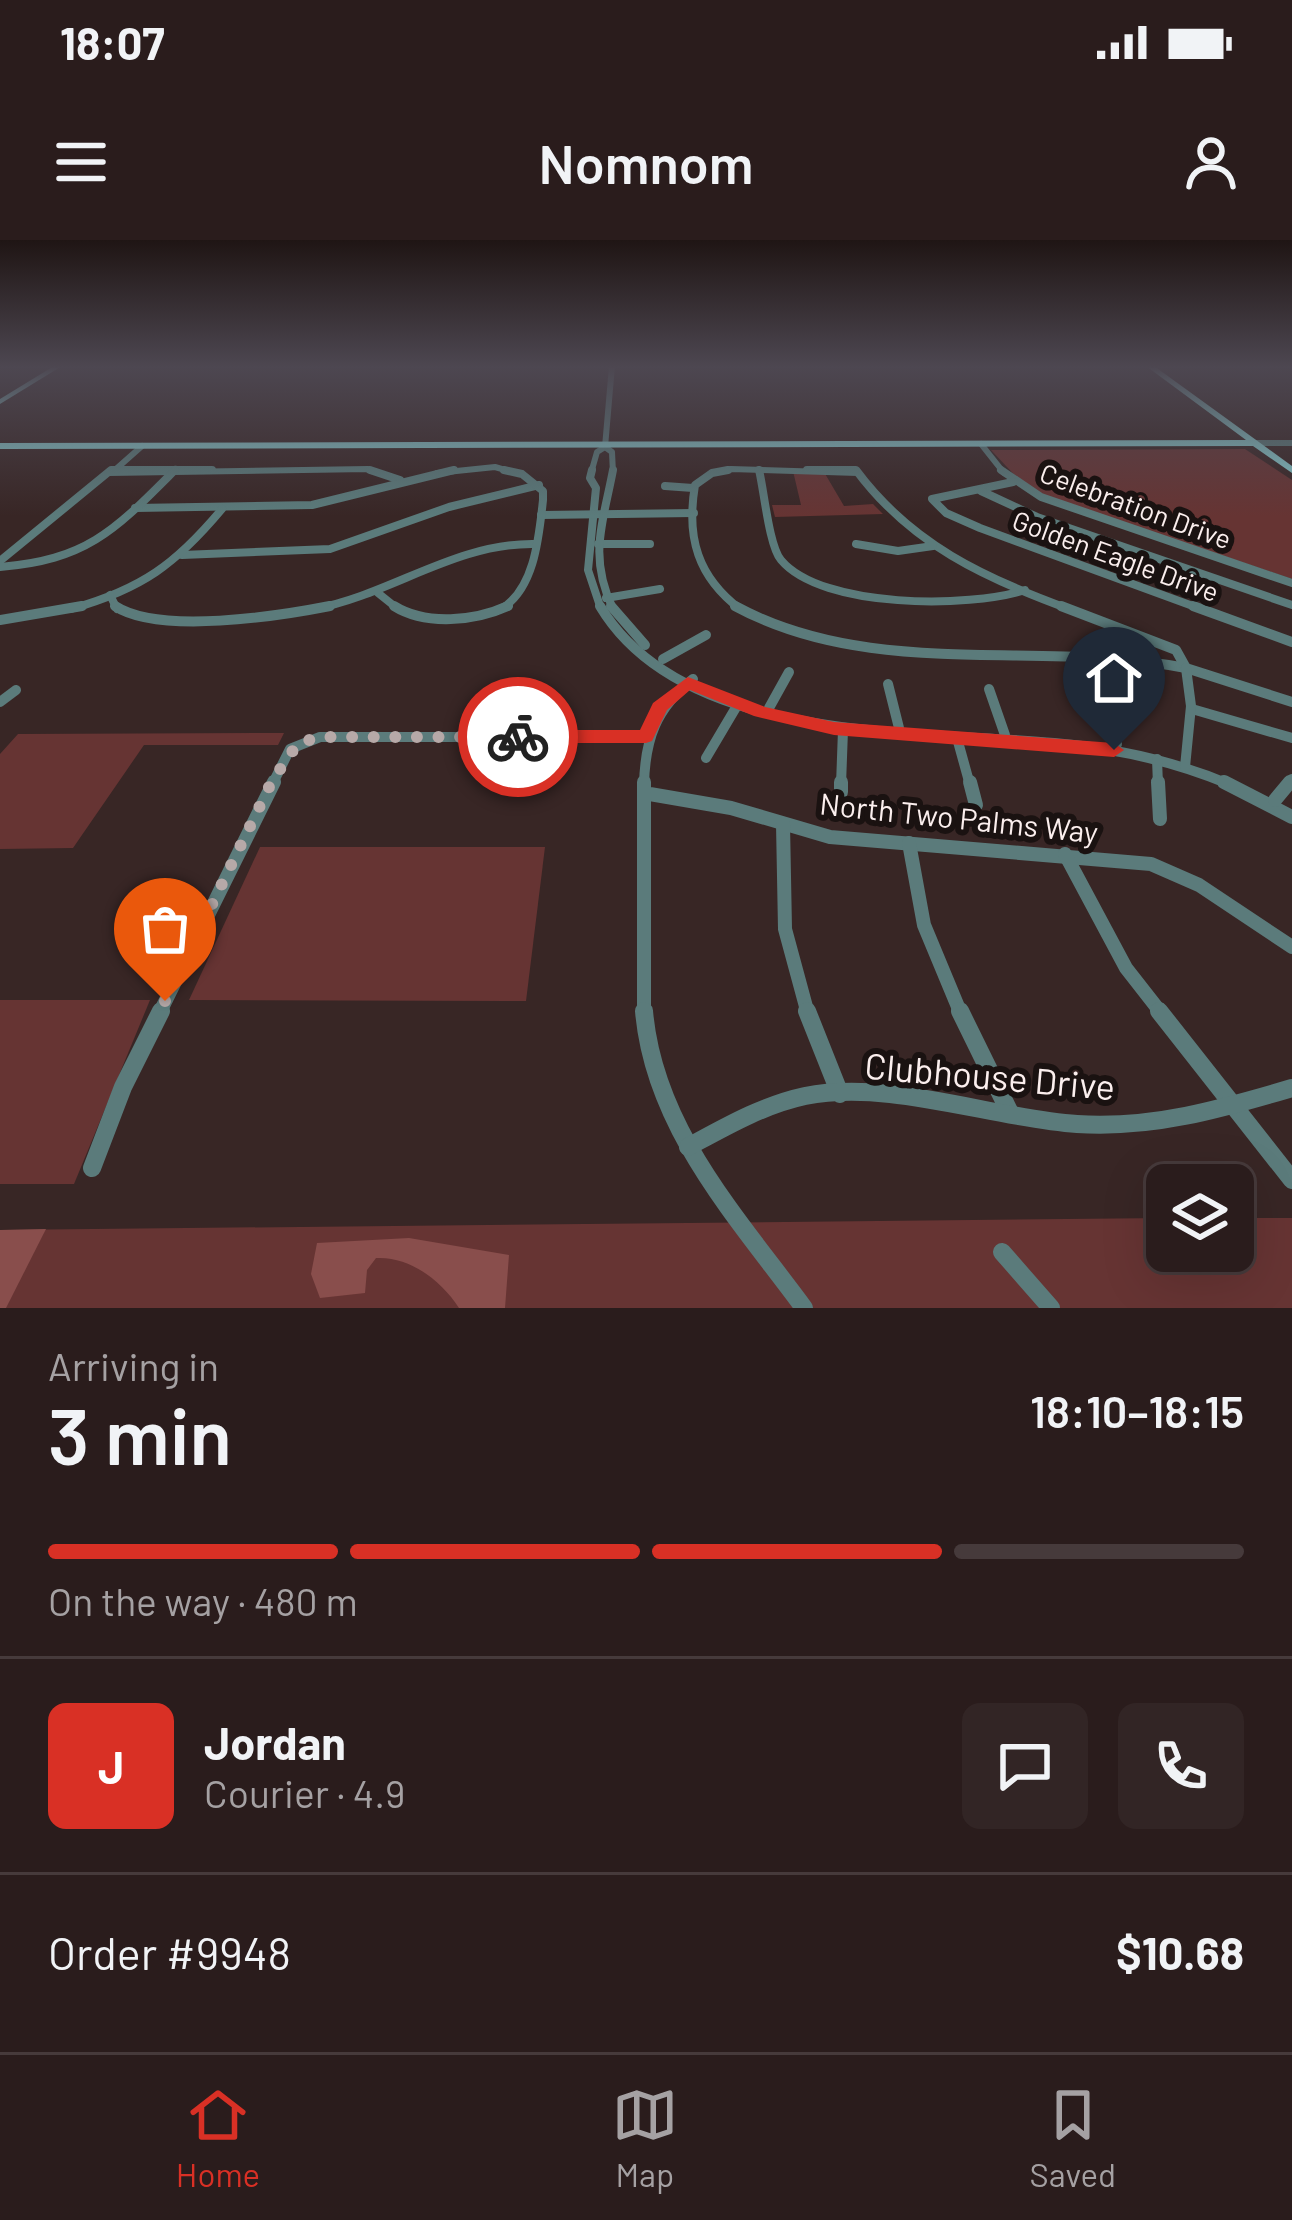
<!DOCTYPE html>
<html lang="en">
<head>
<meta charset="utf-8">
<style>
  :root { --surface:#2a1c1c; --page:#322525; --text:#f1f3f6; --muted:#a5a1a3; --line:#463a3b; --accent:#d93025 }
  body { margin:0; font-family:Barlow,sans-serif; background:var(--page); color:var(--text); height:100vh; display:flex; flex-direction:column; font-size:45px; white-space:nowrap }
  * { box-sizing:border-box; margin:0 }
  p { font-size:39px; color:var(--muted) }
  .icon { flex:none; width:66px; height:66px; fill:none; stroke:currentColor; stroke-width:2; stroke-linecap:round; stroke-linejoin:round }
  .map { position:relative; height:1068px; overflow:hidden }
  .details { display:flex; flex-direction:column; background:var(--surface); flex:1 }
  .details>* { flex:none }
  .buttons { position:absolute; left:1146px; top:924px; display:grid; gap:24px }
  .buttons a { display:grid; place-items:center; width:108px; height:108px; border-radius:18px; background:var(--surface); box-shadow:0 12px 48px #0002,0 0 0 3px var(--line); font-size:60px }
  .pin { position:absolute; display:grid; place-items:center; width:102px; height:102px; color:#fff; margin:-123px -51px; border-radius:50% 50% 50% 0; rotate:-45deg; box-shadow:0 0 12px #0007 }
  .pin .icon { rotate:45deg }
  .courier { position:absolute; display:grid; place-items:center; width:120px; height:120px; margin:-60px; border:9px solid #d93025; border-radius:50%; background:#fff; color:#222; box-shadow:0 3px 15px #0007 }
  .summary em { font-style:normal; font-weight:600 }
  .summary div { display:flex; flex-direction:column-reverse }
  .summary { display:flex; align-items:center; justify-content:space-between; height:204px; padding:0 48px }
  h1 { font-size:78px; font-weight:600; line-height:90px }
  .bar { display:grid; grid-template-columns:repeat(4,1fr); gap:18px 12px; align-content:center; height:144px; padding:0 48px }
  .bar i { height:15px; border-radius:9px; background:var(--line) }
  .bar .on { background:var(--accent) }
  .bar p { grid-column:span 4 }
  .line { display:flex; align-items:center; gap:30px; padding:0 48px; border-top:3px solid var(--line) }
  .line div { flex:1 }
  .round { display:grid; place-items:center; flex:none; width:126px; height:126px; border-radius:18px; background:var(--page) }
  .status { display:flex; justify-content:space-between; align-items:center; height:84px; padding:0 60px; background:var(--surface); direction:ltr }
  .status svg { height:33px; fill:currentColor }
  header { display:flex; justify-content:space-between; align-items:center; height:156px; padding:0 48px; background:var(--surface); font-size:54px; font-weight:600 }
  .tab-bar { display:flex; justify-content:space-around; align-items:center; height:168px; border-top:3px solid var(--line); background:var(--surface); font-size:33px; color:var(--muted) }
  .tab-bar a { display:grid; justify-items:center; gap:6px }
  .tab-bar .on { color:var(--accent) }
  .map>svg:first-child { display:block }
</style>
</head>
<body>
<div class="status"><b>18:07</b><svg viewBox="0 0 49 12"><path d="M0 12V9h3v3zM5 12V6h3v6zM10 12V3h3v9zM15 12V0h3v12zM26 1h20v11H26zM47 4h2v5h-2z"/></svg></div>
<header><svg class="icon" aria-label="menu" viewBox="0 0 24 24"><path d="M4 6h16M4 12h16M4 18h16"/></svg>Nomnom<svg class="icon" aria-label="person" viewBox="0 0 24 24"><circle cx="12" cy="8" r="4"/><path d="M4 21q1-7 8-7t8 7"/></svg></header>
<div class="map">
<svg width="1292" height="1068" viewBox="0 0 1292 1068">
  <rect width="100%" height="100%" fill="#382625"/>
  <g fill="#663433">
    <polygon points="1245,209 1292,240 1292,339 1048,257 1023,244 991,210"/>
    <polygon points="793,231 824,232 844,266 873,264 883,274 775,277 772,265 801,265"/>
    <polygon points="284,493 278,505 144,505 73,608 0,609 0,514 18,494"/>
    <polygon points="260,607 545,607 526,761 189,760"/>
    <polygon points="0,760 150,760 74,944 0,944"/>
    <polygon points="1167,978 1167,1011 1233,1011 1233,978 1292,978 1292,1068 0,1068 0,990"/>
  </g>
  <g fill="#894e4c">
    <polygon points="46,989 6,1068 0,1068 0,990"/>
    <path d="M409,998l100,17 -4,53h-46c-18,-28 -50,-52 -83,-50l-9,12 -2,23 -45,5 -9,-24 6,-31z"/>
  </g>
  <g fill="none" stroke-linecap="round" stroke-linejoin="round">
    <g stroke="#5b7b7b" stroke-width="6">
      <polyline points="1253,203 1292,203"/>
      <polyline points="981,204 1004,233"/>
      <polyline points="605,207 612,212 613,233"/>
      <polyline points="605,207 612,126"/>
      <polyline points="116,229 142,206"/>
      <polyline points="108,233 368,229 378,233"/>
      <polyline points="172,233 176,229"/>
      <polyline points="437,233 495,227 516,233"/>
      <polyline points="591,233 597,212 605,207"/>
      <polyline points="714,233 731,229 858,233"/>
    </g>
    <g stroke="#5b7b7b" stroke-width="8">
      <polyline points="370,230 400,240"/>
      <polyline points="592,230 590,238 596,248 588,330 601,369"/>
      <path d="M728,230l-16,3 -17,12c-9,53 3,92 45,124"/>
      <path d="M759,230c5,20 10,76 22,90 41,49 189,48 244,30"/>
      <path d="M807,230h49c55,74 128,108 213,139"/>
      <polyline points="1001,230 1041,257 1292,343"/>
      <polyline points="1013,242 932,259 946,273 980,288 1201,369"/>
      <polyline points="665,246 693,248"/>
      <polyline points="981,251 1037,277 1292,365"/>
      <polyline points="135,268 312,265 454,230"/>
      <polyline points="541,275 694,273"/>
      <polyline points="598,304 650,304"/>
      <polyline points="856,304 898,311 933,306"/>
      <polyline points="182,315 330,309 449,267 539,245"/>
      <polyline points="0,321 111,230 212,230"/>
      <path d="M0,327c88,-7 116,-38 175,-97"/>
      <polyline points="378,353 398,369"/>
      <polyline points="110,355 117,369"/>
      <polyline points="606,358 660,349"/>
      <path d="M71,369c71,-20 105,-45 151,-100"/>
      <path d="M314,369c76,-14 141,-66 220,-65"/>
      <path d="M501,369c34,-20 38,-73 42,-109v-9l-21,-17 -18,-4"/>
      <path d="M613,369c-25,-53 -10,-86 0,-139"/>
    </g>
    <g stroke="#5b7b7b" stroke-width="10">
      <path d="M115,366c44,29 164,10 215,0"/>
      <path d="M394,366c32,20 81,15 114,0"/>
      <path d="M600,366c82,138 316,124 454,137 62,5 120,18 177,42"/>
      <polyline points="611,366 645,405"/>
      <path d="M735,366c138,75 303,33 451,62"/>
      <polyline points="1061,366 1176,410 1186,428"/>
      <polyline points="1193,366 1292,402"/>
      <polyline points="0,380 82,366"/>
      <polyline points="663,419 706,395"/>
      <polyline points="1186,428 1292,462"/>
      <polyline points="888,444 899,488"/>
      <polyline points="989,449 1005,495"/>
      <polyline points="0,462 16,450"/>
      <polyline points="1110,462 1117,504"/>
      <polyline points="769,468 789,432"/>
      <polyline points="1192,469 1292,498"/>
      <polyline points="957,498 970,545"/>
      <polyline points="706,518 738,464"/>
      <polyline points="1157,519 1158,545"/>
      <polyline points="1185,527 1191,466 1186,428"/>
      <polyline points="272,545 290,509 320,497 646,497"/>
      <path d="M644,545c1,-46 12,-77 49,-106"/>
      <polyline points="841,545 843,490"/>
      <polyline points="1287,545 1292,539"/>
    </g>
    <g stroke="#5b7b7b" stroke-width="14">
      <polyline points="644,542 644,553 731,568 830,597 1151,624 1199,645 1292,707"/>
      <polyline points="970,542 976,565"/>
      <polyline points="1158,542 1160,579"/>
      <polyline points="1224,542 1292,577"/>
      <polyline points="841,552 841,542"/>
      <polyline points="644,553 644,774"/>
      <polyline points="1275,560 1290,542"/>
      <polyline points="783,584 785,689 808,774"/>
      <polyline points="909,603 924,685 961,774"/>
      <polyline points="1065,614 1126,728 1162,774"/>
      <polyline points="159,774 274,542"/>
    </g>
    <g stroke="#5b7b7b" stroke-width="18">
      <path d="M644,771c10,117 93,206 160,297"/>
      <polyline points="807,771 840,854"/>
      <polyline points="960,771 1010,873"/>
      <polyline points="1159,771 1292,940"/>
      <path d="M688,907c37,-20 75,-42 117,-51 85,-17 186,22 272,28 75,5 144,-15 215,-36"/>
      <polyline points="92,928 123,847 161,771"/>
      <polyline points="1002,1012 1051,1068"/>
    </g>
    <g fill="#87cacc" fill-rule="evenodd">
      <polygon points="54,126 62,126 0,164 0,159"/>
      <polygon points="1146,126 1154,126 1292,226 1292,233 1253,206 0,209 0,203 1246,200"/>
    </g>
  </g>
  <linearGradient id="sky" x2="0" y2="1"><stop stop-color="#1f1514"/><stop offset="0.46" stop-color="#4d4751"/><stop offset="1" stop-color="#4d4751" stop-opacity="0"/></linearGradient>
  <rect width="1292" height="276" fill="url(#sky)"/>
  <polygon fill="#d93025" points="688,437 765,467 834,482 1114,503 1124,510 1114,517 834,495 754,476 690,450 667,470 652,501 646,503 518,503 508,497 518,490 640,490 653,463"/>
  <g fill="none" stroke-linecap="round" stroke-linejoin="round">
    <polyline stroke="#b7a9a8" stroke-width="12" stroke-dasharray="0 21.6" points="165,761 272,541 298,503 320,497 518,497"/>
  </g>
  <g text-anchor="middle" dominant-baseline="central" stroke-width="12" stroke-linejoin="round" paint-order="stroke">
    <g font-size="27" fill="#fbefee" stroke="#1a1211">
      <text transform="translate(1136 265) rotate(20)">Celebration Drive</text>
      <text transform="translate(1116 315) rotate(20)">Golden Eagle Drive</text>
    </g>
    <g font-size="30" fill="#fbefee" stroke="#1a1211">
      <text transform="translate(959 577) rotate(6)">North Two Palms Way</text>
    </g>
    <g font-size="36" fill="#fbefee" stroke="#1a1211">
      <text transform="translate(990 835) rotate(5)">Clubhouse Drive</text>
    </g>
  </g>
</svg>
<div class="buttons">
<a><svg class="icon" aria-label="layers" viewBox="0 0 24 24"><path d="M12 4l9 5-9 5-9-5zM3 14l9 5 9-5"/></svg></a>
</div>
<div class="pin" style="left:165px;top:761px;background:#ea580c"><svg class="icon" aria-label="bag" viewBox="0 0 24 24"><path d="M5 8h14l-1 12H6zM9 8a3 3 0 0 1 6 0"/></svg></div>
<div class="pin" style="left:1114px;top:510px;background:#1f2937"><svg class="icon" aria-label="home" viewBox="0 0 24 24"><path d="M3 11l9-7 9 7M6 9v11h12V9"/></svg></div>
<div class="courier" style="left:518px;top:497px"><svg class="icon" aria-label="bike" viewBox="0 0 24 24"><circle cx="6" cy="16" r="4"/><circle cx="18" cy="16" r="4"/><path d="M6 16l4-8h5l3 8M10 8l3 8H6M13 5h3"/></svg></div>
</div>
<section class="details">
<div class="summary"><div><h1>3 min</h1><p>Arriving in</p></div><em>18:10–18:15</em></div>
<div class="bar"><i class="on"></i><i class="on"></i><i class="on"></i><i></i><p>On the way · 480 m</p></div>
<div class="line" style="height:216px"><b class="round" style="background:var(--accent);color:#fff">J</b><div><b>Jordan</b><p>Courier · 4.9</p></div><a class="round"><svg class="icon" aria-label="chat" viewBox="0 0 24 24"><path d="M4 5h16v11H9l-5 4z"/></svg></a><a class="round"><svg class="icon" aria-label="phone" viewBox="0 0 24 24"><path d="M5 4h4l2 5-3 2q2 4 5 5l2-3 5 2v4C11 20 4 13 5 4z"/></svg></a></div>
<div class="line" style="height:156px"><div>Order #9948</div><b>$10.68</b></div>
</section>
<nav class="tab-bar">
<a class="on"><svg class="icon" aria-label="home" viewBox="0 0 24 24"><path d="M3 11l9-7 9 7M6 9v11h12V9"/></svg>Home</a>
<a><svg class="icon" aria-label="map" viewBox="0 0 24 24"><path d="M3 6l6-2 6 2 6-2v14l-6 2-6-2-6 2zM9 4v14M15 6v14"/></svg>Map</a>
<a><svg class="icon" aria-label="saved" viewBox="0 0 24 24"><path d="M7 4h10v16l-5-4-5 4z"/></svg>Saved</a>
</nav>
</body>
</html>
